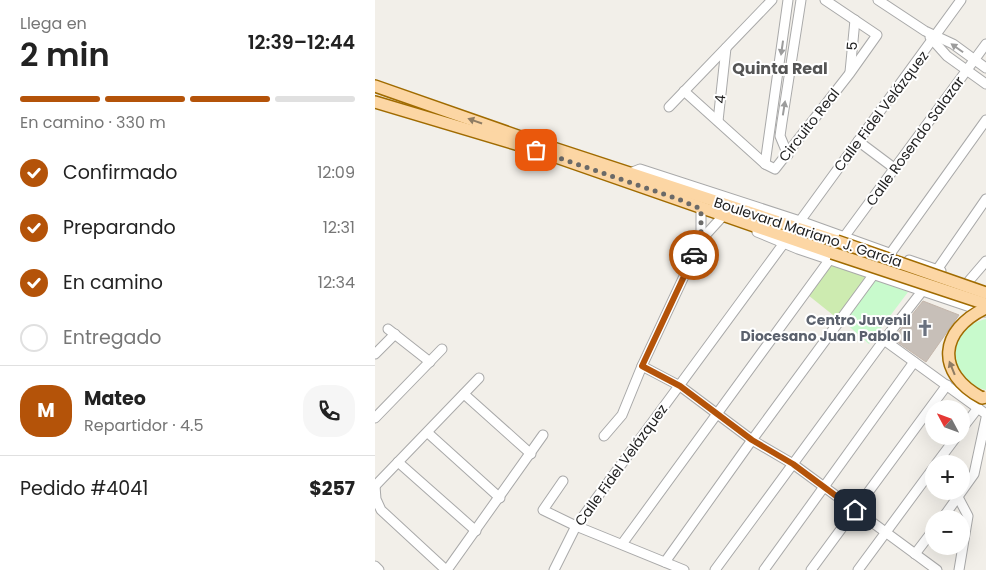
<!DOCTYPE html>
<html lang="es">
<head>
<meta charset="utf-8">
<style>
  :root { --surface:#fff; --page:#f6f6f6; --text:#222; --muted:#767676; --line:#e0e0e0; --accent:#b45309 }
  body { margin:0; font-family:Poppins,sans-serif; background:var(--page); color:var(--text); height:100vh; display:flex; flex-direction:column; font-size:19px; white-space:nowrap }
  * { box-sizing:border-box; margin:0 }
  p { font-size:16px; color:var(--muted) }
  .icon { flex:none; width:28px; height:28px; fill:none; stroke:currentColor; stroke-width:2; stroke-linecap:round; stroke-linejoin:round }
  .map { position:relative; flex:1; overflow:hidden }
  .panel { display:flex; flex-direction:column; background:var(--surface); width:375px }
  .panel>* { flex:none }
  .needle { width:32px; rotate:311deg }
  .tools { position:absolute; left:550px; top:400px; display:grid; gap:10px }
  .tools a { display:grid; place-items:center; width:45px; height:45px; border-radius:50%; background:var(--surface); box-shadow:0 5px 20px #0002; font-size:25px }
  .pin { position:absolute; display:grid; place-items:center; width:42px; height:42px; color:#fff; margin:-21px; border-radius:10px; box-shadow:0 2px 8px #0006 }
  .courier { position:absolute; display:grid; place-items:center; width:50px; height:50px; margin:-25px; border:4px solid #b45309; border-radius:50%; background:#fff; color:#222; box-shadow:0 1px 6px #0007 }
  .headline em { font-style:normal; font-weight:600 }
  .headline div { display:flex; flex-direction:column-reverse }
  .headline { display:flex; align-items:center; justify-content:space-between; height:85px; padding:0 20px }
  h1 { font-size:32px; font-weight:600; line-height:38px }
  .bar { display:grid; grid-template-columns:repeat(4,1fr); gap:8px 5px; align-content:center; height:60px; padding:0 20px }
  .bar i { height:6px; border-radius:4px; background:var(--line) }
  .bar .current { background:var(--accent) }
  .bar p { grid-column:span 4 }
  .line { display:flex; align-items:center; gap:12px; padding:0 20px; border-top:1px solid var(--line) }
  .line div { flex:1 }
  .round { display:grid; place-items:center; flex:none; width:52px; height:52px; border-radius:20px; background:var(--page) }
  ol { padding:0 20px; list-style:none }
  li { display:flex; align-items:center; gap:15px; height:55px }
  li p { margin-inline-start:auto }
  li .icon { padding:5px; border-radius:50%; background:var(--accent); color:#fff; stroke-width:4 }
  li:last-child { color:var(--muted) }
  li i { width:28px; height:28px; border:2px solid var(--line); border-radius:50% }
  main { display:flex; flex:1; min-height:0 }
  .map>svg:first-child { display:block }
</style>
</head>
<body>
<main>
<section class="panel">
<div class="headline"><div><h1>2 min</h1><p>Llega en</p></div><em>12:39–12:44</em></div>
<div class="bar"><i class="current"></i><i class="current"></i><i class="current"></i><i></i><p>En camino · 330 m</p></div>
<ol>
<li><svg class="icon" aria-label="check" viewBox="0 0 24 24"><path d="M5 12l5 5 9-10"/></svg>Confirmado<p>12:09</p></li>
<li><svg class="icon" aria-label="check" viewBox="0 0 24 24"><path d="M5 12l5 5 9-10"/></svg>Preparando<p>12:31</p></li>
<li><svg class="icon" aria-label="check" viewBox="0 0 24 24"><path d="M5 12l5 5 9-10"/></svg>En camino<p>12:34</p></li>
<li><i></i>Entregado</li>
</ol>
<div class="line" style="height:90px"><b class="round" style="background:var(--accent);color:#fff">M</b><div><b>Mateo</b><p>Repartidor · 4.5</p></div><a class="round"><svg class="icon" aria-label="phone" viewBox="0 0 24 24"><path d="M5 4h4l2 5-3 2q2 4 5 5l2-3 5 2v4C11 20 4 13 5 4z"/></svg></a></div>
<div class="line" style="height:65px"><div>Pedido #4041</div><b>$257</b></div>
</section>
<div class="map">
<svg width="611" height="570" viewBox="0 0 611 570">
  <rect width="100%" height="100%" fill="#f2efe9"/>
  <polygon fill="#cdebb0" points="456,263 491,276 463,319 433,295"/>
  <g fill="#c8facc">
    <polygon points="498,279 533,292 494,344 468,321"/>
    <path d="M611,319v71c-41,-10 -42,-62 0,-71z"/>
  </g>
  <polygon fill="#c7bfb8" stroke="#c4b6ab" points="548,301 584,315 551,362 518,339"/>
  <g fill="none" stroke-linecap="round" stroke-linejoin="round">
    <g stroke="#a9a9a9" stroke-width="11">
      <g id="minor">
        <polyline points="503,0 550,31 578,44 611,68"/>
        <polyline points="555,37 572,56 611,84"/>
        <polyline points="475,72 480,20"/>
        <polyline points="309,91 390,164 400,169 475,73 502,35 450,0"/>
        <polyline points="294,107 397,0"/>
        <polyline points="343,121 351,48"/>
        <polyline points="483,141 519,168"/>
        <polyline points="413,155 405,136 407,122 426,0"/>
        <polyline points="390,164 413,0"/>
        <polyline points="255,173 265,169 425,221 514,253"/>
        <polyline points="326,209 326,240"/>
        <polyline points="425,221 586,0"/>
        <polyline points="382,232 423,249 610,312"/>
        <polyline points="469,237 611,44"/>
        <polyline points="515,254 611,120"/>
        <polyline points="534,260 566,271"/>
        <polyline points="593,282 611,261"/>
        <polyline points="13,329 55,362"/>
        <polyline points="509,340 611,414"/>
        <polyline points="0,354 20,334"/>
        <polyline points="267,366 305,386 377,440 418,464 562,570"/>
        <polyline points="89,394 156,454"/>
        <polyline points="0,418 67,349"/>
        <polyline points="586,430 603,408"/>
        <polyline points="53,433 125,498"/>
        <polyline points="229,436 247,415 267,366 326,240 347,217"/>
        <polyline points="23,462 101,531"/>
        <polyline points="561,464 582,436"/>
        <polyline points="188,481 168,510 201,526 309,570"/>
        <polyline points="0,486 104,378"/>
        <polyline points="0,486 1,499 6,510 71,570"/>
        <polyline points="583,497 593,516 584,570"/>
        <polyline points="567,519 599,474 611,418"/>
        <polyline points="247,544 455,259"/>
        <polyline points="540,554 559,529"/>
        <polyline points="290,562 377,440 499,274"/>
        <polyline points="0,566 4,570"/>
        <polyline points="72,570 168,435"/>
        <polyline points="179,570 201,526 409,243"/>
        <polyline points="340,570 509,340 548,290 611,199"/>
        <polyline points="389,570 539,362"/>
        <polyline points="436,570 572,385"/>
        <polyline points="483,570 559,467"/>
      </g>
    </g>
    <g stroke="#a06b00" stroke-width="14">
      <g id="major">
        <polyline points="0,86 160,142 462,241"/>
        <polyline points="0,102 161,150 457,253"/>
      </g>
    </g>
    <use href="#minor" stroke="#fff" stroke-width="9"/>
    <use href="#major" stroke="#fcd6a4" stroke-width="11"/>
    <g stroke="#a06b00" stroke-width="14" stroke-linecap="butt">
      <g id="major-bridge">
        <polyline points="462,241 611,293"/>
        <polyline points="457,253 611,304"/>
        <path d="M611,308c-47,22 -51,65 -4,90l4,-1"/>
      </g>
    </g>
    <use href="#major-bridge" stroke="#fcd6a4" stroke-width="11"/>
  </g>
  <defs><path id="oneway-solid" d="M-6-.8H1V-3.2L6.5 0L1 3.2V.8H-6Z" transform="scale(1.25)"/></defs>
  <g fill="#9c9c9c">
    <use href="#oneway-solid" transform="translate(407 48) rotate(98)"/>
    <use href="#oneway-solid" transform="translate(582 48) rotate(-145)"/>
    <use href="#oneway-solid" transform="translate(409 108) rotate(-81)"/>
  </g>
  <g fill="#8f7c63">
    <use href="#oneway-solid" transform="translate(100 121) rotate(-161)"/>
    <use href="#oneway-solid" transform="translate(577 368) rotate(-112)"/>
  </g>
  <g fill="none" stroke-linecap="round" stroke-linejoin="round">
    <polyline stroke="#6b6a68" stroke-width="5" stroke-dasharray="0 9" points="161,150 303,199 326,209 326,240 319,255"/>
    <polyline stroke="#b45309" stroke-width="6" points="319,255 267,366 305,386 377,440 418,464 480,510"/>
  </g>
  <defs>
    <g id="church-bare" transform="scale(1.35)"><path d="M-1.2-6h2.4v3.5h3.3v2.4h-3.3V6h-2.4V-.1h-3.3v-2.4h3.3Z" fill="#6b7280" stroke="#fff" stroke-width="2.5" paint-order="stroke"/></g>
  </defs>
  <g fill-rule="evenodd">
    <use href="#church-bare" x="550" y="328"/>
  </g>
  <g text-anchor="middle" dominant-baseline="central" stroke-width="4" stroke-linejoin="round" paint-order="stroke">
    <g font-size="14" fill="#222" stroke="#fff">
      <text transform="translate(477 46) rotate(-85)">5</text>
      <text transform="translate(345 99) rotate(-84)">4</text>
      <text transform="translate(506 111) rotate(-53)">Calle Fidel Velázquez</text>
      <text transform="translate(434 125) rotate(-52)">Circuito Real</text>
      <text transform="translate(540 141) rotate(-54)">Calle Rosendo Salazar</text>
      <text transform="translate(433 232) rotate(18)">Boulevard Mariano J. García</text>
      <text transform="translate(246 465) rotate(-54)">Calle Fidel Velázquez</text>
    </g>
    <g font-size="14" font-weight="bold" fill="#5b616d" stroke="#fff" text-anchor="end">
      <text x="536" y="320">Centro Juvenil<tspan x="536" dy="16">Diocesano Juan Pablo II</tspan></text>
    </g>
    <g font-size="16" font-weight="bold" fill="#555" stroke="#fff">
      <text x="405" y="68">Quinta Real</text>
    </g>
  </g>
</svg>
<div class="tools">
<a><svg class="needle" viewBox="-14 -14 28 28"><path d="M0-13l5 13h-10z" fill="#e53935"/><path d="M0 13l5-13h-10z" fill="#767676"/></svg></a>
<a>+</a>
<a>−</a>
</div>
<div class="pin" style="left:161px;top:150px;background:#ea580c"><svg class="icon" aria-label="bag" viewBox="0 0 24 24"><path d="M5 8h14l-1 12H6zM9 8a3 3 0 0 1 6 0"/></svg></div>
<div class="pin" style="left:480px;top:510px;background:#1f2937"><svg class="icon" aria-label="home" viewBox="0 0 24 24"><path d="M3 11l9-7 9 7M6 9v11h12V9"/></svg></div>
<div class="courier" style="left:319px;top:255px"><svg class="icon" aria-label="car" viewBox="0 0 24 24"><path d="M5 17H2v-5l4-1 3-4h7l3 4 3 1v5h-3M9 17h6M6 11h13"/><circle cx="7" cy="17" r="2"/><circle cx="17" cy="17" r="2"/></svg></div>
</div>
</main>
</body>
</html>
